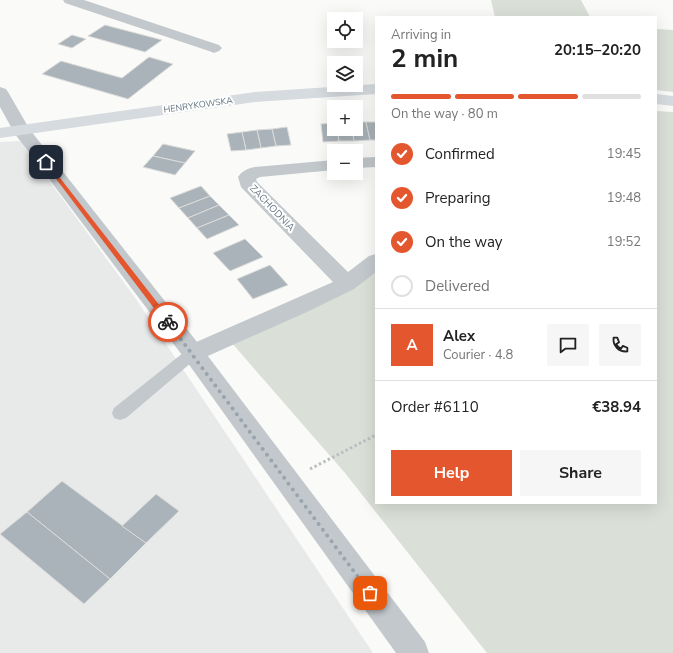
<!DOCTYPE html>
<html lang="en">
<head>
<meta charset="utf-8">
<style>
  :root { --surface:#fff; --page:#f6f6f6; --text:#222; --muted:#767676; --line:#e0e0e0; --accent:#e4572e }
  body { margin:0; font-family:"Nunito Sans",sans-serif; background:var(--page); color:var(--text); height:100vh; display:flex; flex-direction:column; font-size:15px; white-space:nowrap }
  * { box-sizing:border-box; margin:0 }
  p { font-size:13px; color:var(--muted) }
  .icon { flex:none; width:22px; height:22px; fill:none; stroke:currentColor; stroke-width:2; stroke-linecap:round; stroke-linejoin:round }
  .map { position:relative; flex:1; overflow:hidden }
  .details { position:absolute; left:375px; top:16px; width:282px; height:488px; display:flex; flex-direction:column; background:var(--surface); border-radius:0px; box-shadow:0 4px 16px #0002 }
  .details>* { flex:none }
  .tools { position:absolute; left:327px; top:12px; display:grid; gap:8px }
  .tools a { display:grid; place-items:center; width:36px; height:36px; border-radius:0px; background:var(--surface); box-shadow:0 4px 16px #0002; font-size:20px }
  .pin { position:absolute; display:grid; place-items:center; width:34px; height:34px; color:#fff; margin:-17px; border-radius:8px; box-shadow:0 2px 6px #0006 }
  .courier { position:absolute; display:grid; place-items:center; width:40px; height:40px; margin:-20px; border:3px solid #e4572e; border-radius:50%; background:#fff; color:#222; box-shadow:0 1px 5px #0007 }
  .summary em { font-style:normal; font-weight:700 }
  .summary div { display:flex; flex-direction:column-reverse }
  .summary { display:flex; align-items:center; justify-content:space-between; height:68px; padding:0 16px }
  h1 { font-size:26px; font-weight:700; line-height:30px }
  .bar { display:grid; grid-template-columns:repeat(4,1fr); gap:6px 4px; align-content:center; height:48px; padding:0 16px }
  .bar i { height:5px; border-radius:3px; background:var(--line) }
  .bar .on { background:var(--accent) }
  .bar p { grid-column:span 4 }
  .line { display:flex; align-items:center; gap:10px; padding:0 16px; border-top:1px solid var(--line) }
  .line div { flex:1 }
  .round { display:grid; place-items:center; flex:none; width:42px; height:42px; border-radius:0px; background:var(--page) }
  ol { padding:0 16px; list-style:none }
  li { display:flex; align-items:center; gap:12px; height:44px }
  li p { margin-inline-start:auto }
  li .icon { padding:4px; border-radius:50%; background:var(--accent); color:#fff; stroke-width:4 }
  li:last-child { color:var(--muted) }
  li i { width:22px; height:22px; border:2px solid var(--line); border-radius:50% }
  .cta { display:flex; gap:8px; margin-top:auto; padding:8px 16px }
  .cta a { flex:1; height:46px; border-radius:0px; background:var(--accent); color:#fff; font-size:16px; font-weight:700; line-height:46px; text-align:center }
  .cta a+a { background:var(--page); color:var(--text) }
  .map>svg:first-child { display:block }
</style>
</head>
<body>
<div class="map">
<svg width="673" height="653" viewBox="0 0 673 653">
  <rect width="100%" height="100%" fill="#fafaf8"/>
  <polygon fill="#e8e9e9" points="20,141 136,299 373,653 0,653 0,142"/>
  <g fill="#dadfd7">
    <polygon points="491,0 581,0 590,17 495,17"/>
    <polygon points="656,29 673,30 673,92 656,90"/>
    <polygon points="656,111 673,112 673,653 487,653 345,473 231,342 376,269 376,503 656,503"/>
  </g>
  <g fill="#aab3b9" stroke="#dcdcda">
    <polygon points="105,25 162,40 145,52 88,36"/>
    <polygon points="72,35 86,39 72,48 58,44"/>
    <polygon points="149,57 173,64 128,99 42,74 61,61 122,78"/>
    <polygon points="356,122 366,122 370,140 354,141 352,129 356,129"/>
    <polygon points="366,122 376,122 376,140 370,140"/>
    <polygon points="334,123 334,129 337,129 339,141 323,142 321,124"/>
    <polygon points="287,127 291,145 276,146 272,129"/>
    <polygon points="272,129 276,146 261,148 257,130"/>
    <polygon points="337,129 352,129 354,141 339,141"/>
    <polygon points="257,130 261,148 246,150 242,132"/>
    <polygon points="242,132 246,150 231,151 227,134"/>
    <polygon points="163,144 195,151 185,163 153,156"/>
    <polygon points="153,156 185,163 175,175 143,167"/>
    <polygon points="201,186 210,196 179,208 170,198"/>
    <polygon points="210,196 219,205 188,218 179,208"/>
    <polygon points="219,205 229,215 197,228 188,218"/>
    <polygon points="229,215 239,225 207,239 197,228"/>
    <polygon points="245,239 263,257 230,271 213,253"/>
    <polygon points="270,265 288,285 253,299 237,279"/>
    <polygon points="62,481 146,543 110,579 27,512"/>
    <polygon points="156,494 179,511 146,543 122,526"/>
    <polygon points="27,512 110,579 84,604 0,534"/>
  </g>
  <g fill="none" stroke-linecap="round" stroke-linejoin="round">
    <polyline stroke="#bbbfc2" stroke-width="3" stroke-dasharray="2.5 2.5" stroke-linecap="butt" points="310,469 376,435"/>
    <polygon fill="#c3c8cc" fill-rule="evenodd" points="193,347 198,349 201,353 198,357 126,418 120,420 114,418 112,413 114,408 188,349"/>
    <g fill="#c3c8cc" fill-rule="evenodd">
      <polygon points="63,0 84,0 219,45 222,48 219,51 214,53 209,51 65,3"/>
      <polygon points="0,87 6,89 8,92 30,130 27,134 21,135 15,134 0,107"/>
      <polygon points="376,157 376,167 356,168 356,158"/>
      <path d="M334,160v10l-74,7 -4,2 1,3 91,90 21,-16 7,-2v18l-22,17 -45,22 -108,48 -8,2 -8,-2 -3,-6 3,-6 148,-65 -92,-95 -3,-10c4,-6 10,-9 17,-10z"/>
    </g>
    <polygon fill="#c3c8cc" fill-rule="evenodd" points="21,125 27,126 201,347 425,642 429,653 396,653 185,359 15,134 12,130 15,126"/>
    <g fill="#d6dbdf" fill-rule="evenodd">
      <polygon points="376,84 376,94 255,102 0,138 0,128 255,92"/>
      <polygon points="656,94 673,96 673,106 656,104"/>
    </g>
  </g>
  <polygon fill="#e4572e" points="46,160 171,320 171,324 166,324 44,163 43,162"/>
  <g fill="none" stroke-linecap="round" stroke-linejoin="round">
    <polyline stroke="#99a4ac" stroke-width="4" stroke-dasharray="0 7.2" points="168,322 370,593"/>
  </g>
  <g text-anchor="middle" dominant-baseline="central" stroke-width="4" stroke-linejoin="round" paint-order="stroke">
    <g font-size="9" fill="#657683" stroke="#fff">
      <text transform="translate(198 105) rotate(-8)">HENRYKOWSKA</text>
    </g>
    <g font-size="10" fill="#657683" stroke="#fff">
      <text transform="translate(272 208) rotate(46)">ZACHODNIA</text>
    </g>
  </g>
</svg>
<div class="tools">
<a><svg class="icon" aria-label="locate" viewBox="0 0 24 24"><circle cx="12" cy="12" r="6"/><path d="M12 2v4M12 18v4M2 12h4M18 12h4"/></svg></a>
<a><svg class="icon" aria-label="layers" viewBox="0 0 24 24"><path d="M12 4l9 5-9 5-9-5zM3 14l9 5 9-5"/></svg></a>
<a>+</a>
<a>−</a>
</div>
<div class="pin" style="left:370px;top:593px;background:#ea580c"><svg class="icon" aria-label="bag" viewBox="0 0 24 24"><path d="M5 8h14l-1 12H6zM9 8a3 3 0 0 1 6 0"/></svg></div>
<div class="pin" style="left:46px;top:162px;background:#1f2937"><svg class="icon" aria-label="home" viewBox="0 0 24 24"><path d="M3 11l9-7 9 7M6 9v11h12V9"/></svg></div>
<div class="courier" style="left:168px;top:322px"><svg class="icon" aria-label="bike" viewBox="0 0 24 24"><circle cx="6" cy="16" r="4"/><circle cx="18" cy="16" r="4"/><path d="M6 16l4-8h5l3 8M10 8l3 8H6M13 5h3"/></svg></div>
<section class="details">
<div class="summary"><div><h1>2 min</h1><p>Arriving in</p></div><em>20:15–20:20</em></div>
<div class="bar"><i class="on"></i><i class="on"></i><i class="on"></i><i></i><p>On the way · 80 m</p></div>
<ol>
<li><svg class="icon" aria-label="check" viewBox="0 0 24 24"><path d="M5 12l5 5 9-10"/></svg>Confirmed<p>19:45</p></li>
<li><svg class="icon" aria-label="check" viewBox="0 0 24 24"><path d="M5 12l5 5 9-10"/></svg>Preparing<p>19:48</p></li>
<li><svg class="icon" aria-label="check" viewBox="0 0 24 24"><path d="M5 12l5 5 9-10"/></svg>On the way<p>19:52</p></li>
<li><i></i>Delivered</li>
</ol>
<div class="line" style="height:72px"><b class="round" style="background:var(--accent);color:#fff">A</b><div><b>Alex</b><p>Courier · 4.8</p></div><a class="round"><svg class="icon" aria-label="chat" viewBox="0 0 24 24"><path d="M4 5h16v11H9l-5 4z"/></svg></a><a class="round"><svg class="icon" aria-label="phone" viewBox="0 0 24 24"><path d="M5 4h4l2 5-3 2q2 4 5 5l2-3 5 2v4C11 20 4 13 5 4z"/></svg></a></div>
<div class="line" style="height:52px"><div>Order #6110</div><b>€38.94</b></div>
<div class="cta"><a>Help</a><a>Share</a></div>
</section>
</div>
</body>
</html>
